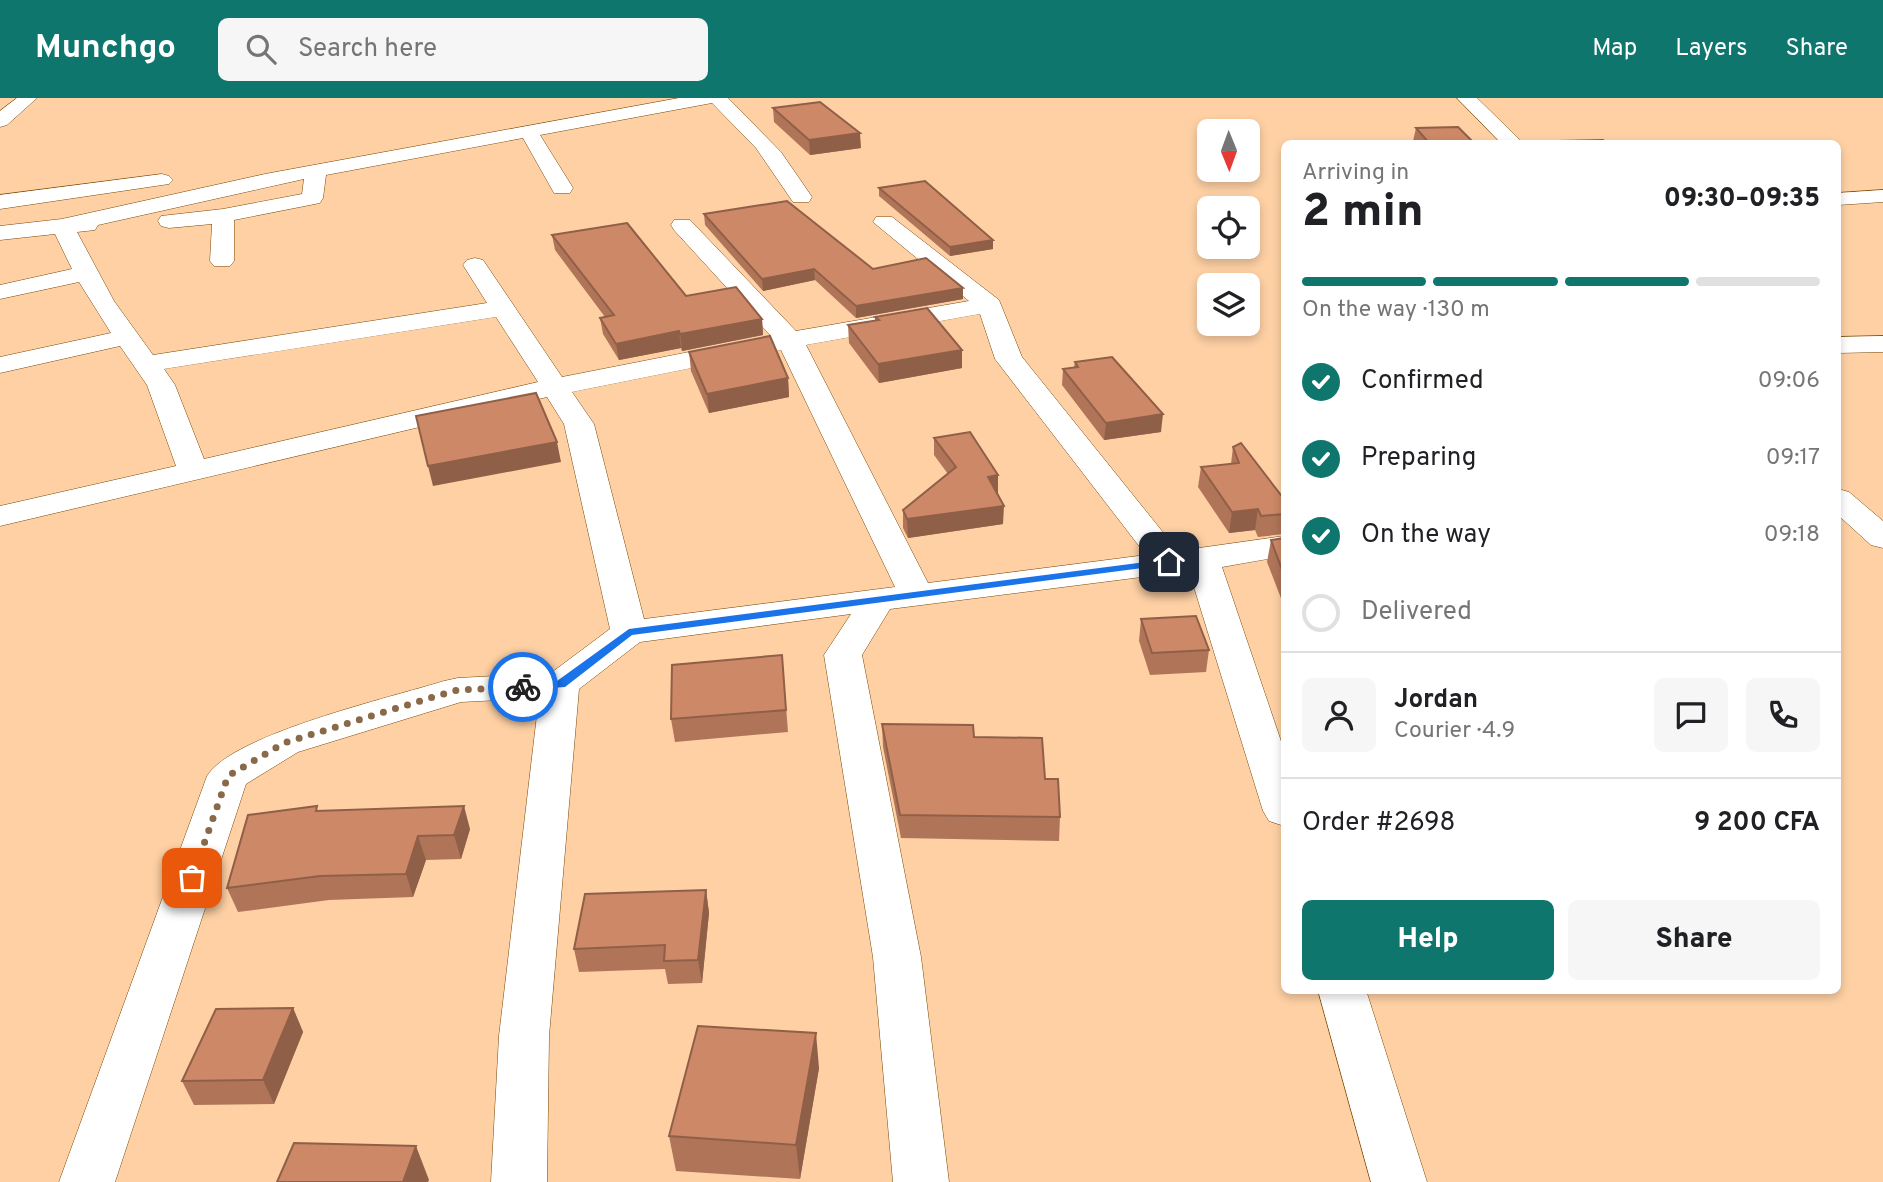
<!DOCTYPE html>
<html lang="en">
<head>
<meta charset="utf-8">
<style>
  :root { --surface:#fff; --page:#f6f6f6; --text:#202124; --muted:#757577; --line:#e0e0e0; --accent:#0f766e }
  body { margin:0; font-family:Overpass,sans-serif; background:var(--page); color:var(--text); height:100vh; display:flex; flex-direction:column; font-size:26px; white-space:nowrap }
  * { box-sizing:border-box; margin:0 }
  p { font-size:23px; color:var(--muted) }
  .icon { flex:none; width:38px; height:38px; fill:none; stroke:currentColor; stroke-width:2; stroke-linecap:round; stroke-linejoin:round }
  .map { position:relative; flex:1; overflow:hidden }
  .side { position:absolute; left:1281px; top:42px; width:560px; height:854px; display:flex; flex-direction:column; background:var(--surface); border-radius:10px; box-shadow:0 4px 10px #0003 }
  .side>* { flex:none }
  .needle { width:46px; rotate:179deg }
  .tools { position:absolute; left:1197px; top:21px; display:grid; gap:14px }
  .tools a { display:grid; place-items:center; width:63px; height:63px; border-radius:10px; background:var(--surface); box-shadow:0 4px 10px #0003; font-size:35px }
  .pin { position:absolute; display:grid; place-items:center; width:60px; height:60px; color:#fff; margin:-30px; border-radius:14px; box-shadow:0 4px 10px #0006 }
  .courier { position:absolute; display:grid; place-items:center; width:70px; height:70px; margin:-35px; border:5px solid #1a73e8; border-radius:50%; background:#fff; color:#222; box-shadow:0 2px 9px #0007 }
  .headline em { font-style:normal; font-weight:800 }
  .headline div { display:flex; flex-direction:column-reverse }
  .headline { display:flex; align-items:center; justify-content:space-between; height:119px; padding:0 21px }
  h1 { font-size:46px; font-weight:800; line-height:52px }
  .bar { display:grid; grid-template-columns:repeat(4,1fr); gap:10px 7px; align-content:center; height:84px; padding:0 21px }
  .bar i { height:9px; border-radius:5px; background:var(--line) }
  .bar .current { background:var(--accent) }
  .bar p { grid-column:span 4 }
  .line { display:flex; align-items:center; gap:18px; padding:0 21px; border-top:2px solid var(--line) }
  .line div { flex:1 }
  .round { display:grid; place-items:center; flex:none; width:74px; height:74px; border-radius:10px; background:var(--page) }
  ol { padding:0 21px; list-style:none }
  li { display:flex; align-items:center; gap:21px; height:77px }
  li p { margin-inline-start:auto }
  li .icon { padding:7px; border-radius:50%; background:var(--accent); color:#fff; stroke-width:4 }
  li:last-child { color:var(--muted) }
  li i { width:38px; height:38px; border:4px solid var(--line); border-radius:50% }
  .primary-button { display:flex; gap:14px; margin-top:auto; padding:14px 21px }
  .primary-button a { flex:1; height:80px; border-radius:10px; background:var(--accent); color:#fff; font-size:28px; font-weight:800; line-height:80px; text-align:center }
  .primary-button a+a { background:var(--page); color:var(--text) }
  header { display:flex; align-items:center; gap:42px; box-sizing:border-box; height:98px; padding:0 35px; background:var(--accent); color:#fff }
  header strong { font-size:33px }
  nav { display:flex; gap:38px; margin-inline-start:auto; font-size:24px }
  .search { width:490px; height:63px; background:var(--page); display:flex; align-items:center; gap:18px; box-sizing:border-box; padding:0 24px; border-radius:10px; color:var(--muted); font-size:26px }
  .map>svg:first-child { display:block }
</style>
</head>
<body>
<header>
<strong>Munchgo</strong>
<div class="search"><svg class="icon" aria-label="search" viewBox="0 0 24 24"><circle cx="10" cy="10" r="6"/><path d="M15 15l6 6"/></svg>Search here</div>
<nav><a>Map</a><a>Layers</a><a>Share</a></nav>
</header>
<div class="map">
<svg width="1883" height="1084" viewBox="0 0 1883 1084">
  <rect width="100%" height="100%" fill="#fed0a4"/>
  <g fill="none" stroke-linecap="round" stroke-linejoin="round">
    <g stroke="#794907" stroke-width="1">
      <g id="street">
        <polygon points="17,0 37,0 7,27 0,29 0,13"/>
        <path d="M679,0h49l53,54 31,45 -3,5h-16l-37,-54 -44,-45 -172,32 33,53 -3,5h-16l-31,-55 -197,37 -3,23 -3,5 -86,17v41l-4,5h-16l-4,-5 2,-37 -43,4 -8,-2 -3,-5 3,-5 62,-7 79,-15 2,-15 -206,46 -3,5 -18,2 37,69 39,54 334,-52 -24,-38 4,-5 8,-2 8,2 79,117 209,-41 -97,-106 -3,-5 3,-5h16l106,111 173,-30 -96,-79 3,-5h16l107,83 23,57 156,194 106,-15v20l-62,11 62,183v76l-15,-5 -6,-10 -74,-240 -299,38 -28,46 59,302 28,225h-56l-20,-225 -49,-302 27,-41 -211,28 -61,47 -30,347 -2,146h-56l8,-146 40,-338 -78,4 -163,50 -52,32 -131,398h-56l148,-406c26,-42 186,-79 237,-95l14,-3 93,-5 59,-44 -46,-205 -17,-27 -547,129v-20l176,-40 -29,-81 -27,-39 -120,27v-16l111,-24 -32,-51 -79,17v-14l72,-16 -17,-35 -55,6v-14l62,-7 203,-45zM980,216l15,45 151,196 -218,28 -122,-238zM496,219l42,65 -334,77 -29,-74 -11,-16zM781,252l114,237 -251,32 -50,-195 -22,-32z"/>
        <polygon points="1457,0 1477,0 1524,46 1502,46"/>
        <polygon points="162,76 169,78 173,82 169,86 0,111 0,97"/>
        <polygon points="1883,92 1883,104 1838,107 1838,95"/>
        <polygon points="1883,238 1883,254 1838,255 1838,239"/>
        <polygon points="1838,391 1849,394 1883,423 1883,450 1871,447 1838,417"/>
        <polygon points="1318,892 1366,892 1427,1084 1371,1084"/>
      </g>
    </g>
    <use href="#street" fill="#fff" fill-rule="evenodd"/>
  </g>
  <g fill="#b07559">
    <polygon points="773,10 861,50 810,57 774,24"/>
    <polygon points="1416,30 1474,45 1608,46 1415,46 1413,43"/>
    <polygon points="879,90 993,151 950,158 879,98"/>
    <polygon points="704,116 873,171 963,190 963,201 856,220 815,182 763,193 705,127"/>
    <polygon points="552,137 686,198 762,221 763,237 682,253 681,250 619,262 603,236 600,220 605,219 555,152"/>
    <polygon points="875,219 962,270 879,285 849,245 848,227 875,223"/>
    <polygon points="689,254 788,280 789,299 709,315 691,273"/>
    <polygon points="1075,264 1161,334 1104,342 1062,287 1063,271 1074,269"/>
    <polygon points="934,340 998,395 1003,426 908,440 903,430 903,412 948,376 934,357"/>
    <polygon points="1233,349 1284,401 1284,436 1258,439 1255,432 1229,435 1198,389 1201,369 1231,366"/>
    <polygon points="1284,440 1284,508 1267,464 1271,442"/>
    <polygon points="1141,521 1209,552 1206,574 1150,577 1139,543"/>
    <polygon points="782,557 788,634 675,644 671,621"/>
    <polygon points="882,626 974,639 1045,681 1060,719 1059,743 901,740 883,649"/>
    <polygon points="318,712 470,731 461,761 426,762 413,799 329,802 238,814 227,790"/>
    <polygon points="706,792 709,815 702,885 668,886 665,871 579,874 574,851"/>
    <polygon points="293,910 303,934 274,1006 194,1007 182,983"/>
    <polygon points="819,970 800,1081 676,1073 669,1038"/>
  </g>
  <g fill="#905f48">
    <polygon points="860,35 861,50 810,57 809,42"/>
    <polygon points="993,142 993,151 950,158 950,149"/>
    <polygon points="814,171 815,182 763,193 762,181"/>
    <polygon points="963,190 963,201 856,220 856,208"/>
    <polygon points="762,221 763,237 682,253 680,236"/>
    <polygon points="679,233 681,250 619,262 616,246"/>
    <polygon points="962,252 962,270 879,285 878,266"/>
    <polygon points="788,280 789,299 709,315 707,296"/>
    <polygon points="1163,316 1161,334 1104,342 1106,325"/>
    <polygon points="557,344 561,364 433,388 428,368"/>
    <polygon points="998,377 998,395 987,397 988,379"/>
    <polygon points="1004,408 1003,426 908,440 907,421"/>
    <polygon points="1258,411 1255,432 1229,435 1232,414"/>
    <polygon points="464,708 470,731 461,761 454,737"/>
    <polygon points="418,738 426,762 413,799 406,776"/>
    <polygon points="706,792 709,815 702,885 698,862"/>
    <polygon points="293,910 303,934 274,1006 263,982"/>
    <polygon points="816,935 819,970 800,1081 796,1047"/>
    <polygon points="416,1048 429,1082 428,1084 403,1084"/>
  </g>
  <g fill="#cd8867" stroke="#905f48" stroke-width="2">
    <polygon points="820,4 860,35 809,42 773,10"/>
    <polygon points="1458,29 1474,45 1603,42 1608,46 1430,46 1416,30"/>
    <polygon points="925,83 993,142 950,149 879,90"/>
    <polygon points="787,103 873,171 926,160 963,190 856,208 814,171 762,181 704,116"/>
    <polygon points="627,125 686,198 736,189 762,221 680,236 679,233 616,246 600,220 614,217 552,137"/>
    <polygon points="927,210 962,252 878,266 848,227 879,222 875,219"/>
    <polygon points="770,238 788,280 707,296 689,254"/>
    <polygon points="1112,259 1163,316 1106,325 1063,271 1078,269 1075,264"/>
    <polygon points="536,295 557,344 428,368 416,318"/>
    <polygon points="970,334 998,377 988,379 1004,408 907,421 903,412 956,369 934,340"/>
    <polygon points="1241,345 1284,401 1284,416 1261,418 1258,411 1232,414 1201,369 1239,365 1233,349"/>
    <polygon points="1284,440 1284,477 1271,442"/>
    <polygon points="1196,518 1209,552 1152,555 1141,521"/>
    <polygon points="782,557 786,612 671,621 672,567"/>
    <polygon points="882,626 973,627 974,639 1042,640 1045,681 1058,681 1060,719 900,717"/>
    <polygon points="317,708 316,713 464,708 454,737 418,738 406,776 320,778 227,790 248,717"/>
    <polygon points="706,792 698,862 664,863 665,847 574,851 585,796"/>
    <polygon points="293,910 263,982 182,983 216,911"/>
    <polygon points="698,928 816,935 796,1047 669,1038"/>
    <polygon points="294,1045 416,1048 403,1084 277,1084"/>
  </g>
  <polygon fill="#1a73e8" points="1169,461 1174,464 1173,466 632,537 565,589 523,592 517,589 523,585 557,583 629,531"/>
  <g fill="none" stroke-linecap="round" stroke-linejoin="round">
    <polyline stroke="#88694a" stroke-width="7" stroke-dasharray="0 12.6" points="192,780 228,678 284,645 433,599 458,592 523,589"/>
  </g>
</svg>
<div class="tools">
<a><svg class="needle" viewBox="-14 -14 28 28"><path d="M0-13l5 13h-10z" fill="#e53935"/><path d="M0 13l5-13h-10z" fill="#757577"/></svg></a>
<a><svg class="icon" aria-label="locate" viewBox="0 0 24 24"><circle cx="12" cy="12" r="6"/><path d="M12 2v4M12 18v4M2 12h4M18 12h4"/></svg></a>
<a><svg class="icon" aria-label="layers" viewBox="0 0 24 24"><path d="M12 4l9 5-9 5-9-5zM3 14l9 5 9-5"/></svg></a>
</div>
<div class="pin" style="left:192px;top:780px;background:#ea580c"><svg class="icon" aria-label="bag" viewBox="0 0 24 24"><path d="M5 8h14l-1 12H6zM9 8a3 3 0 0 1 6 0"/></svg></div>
<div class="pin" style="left:1169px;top:464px;background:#1f2937"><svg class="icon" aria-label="home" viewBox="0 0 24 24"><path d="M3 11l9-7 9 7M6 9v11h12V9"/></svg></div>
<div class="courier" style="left:523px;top:589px"><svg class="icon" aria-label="bike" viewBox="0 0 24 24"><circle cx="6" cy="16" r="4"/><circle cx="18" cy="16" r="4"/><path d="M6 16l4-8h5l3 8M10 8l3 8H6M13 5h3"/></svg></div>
<section class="side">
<div class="headline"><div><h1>2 min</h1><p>Arriving in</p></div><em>09:30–09:35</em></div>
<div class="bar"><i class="current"></i><i class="current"></i><i class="current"></i><i></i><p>On the way · 130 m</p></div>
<ol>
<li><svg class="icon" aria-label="check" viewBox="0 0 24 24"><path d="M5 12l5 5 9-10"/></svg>Confirmed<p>09:06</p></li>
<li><svg class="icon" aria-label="check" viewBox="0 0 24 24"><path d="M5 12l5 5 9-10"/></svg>Preparing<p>09:17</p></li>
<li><svg class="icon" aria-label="check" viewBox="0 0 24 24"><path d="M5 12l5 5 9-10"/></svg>On the way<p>09:18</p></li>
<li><i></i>Delivered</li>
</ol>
<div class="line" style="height:126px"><a class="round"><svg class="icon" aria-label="person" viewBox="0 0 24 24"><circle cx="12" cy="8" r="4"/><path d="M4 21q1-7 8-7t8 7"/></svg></a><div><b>Jordan</b><p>Courier · 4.9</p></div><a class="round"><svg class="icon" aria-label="chat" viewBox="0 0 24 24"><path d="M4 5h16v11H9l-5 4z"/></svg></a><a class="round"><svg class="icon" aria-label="phone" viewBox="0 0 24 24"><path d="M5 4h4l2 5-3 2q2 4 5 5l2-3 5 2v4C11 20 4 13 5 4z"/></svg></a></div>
<div class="line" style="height:91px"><div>Order #2698</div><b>9 200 CFA</b></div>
<div class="primary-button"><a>Help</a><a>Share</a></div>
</section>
</div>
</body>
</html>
